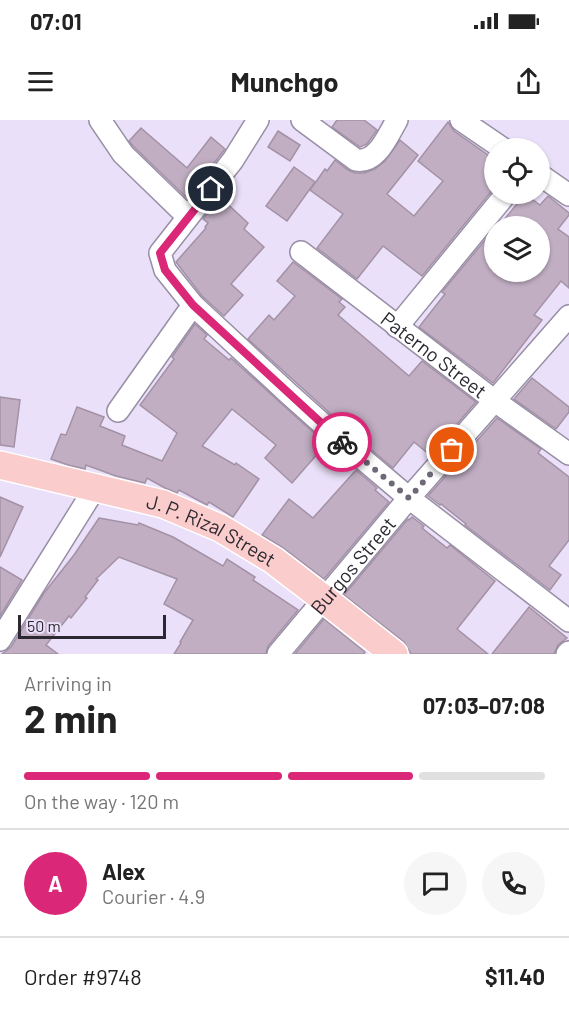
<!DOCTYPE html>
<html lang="en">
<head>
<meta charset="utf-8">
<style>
  :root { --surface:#fff; --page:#f6f6f6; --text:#222; --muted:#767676; --line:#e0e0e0; --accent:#db2777 }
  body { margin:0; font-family:Barlow,sans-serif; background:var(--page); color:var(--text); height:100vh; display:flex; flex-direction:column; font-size:22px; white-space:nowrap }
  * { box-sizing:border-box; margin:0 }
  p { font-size:20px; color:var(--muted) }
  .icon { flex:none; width:33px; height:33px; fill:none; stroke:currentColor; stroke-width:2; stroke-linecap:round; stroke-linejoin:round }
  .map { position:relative; height:534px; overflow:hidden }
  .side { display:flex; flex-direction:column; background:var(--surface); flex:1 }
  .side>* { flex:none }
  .tools { position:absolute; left:484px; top:18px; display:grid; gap:12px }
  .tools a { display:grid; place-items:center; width:66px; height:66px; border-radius:50%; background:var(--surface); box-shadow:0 2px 4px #0004; font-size:30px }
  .scale { position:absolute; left:18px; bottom:15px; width:148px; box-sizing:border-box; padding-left:6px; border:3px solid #2c2831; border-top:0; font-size:16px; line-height:21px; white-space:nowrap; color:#2c2831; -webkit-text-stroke:4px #ebe0f9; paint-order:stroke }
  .pin { position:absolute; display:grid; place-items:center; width:51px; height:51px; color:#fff; margin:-26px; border:3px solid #fff; border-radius:50%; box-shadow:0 2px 6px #0007 }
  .courier { position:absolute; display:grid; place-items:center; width:60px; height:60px; margin:-30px; border:4px solid #db2777; border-radius:50%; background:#fff; color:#222; box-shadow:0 2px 8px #0007 }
  .summary em { font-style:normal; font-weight:700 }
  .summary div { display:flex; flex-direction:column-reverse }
  .summary { display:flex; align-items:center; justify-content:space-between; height:102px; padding:0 24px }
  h1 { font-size:39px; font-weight:700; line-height:45px }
  .bar { display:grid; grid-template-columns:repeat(4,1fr); gap:9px 6px; align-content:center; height:72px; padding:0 24px }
  .bar i { height:8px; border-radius:4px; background:var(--line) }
  .bar .selected { background:var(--accent) }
  .bar p { grid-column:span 4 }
  .line { display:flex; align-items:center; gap:15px; padding:0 24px; border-top:2px solid var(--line) }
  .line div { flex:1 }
  .round { display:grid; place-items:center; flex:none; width:63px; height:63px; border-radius:32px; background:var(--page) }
  .status { display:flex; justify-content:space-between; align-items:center; height:42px; padding:0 30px; background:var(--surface); direction:ltr }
  .status svg { height:16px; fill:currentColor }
  header { display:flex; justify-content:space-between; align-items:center; height:78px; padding:0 24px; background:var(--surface); font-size:27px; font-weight:700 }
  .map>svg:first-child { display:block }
</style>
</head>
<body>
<div class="status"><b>07:01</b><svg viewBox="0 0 49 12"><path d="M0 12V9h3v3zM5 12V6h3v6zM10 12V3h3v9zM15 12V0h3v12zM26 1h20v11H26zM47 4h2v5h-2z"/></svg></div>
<header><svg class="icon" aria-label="menu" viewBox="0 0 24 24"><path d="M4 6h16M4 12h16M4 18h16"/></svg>Munchgo<svg class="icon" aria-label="share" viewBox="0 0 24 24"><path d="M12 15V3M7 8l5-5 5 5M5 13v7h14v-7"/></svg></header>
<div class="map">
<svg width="569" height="534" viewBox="0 0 569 534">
  <rect width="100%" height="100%" fill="#ebe0f9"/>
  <g fill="#c1aec3" stroke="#a391a5" stroke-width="1.5">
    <polygon points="337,0 364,0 377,10 367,24 360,27 332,7"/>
    <polygon points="448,2 454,11 495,40 495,67 422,156 383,126 357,159 317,128 343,94 310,70 325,49 327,51 335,40 348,50 355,53 364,53 375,49 385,41 400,20 418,35 387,74 414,96 443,61 418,41"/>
    <polygon points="141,8 187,48 211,17 225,29 187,78 133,26 129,21"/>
    <polygon points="278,11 300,25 290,41 268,27"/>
    <polygon points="294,47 315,62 287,101 266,86"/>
    <polygon points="525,74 540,85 548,76 569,93 569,95 558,109 569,117 569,168 561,161 534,195 542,200 493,263 419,207 445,174 442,172 495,108 495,152 540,152 540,106 499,106"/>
    <polygon points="220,77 248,103 244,109 264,127 231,164 243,175 224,196 202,176 176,142 206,108 205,107 208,103 203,99"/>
    <polygon points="293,142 342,179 339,182 345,187 338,195 409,256 422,241 476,282 430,335 414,322 393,348 353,314 248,219 269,195 274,200 295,176 277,161"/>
    <polygon points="195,204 207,215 204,219 229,240 231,238 326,324 292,363 265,338 276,325 232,289 202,326 235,345 236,343 259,359 233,397 209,382 207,385 179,370 177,373 165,368 147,358 145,363 116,356 86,345 85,349 68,345 51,339 61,314 66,315 77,287 104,297 100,306 125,316 122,325 162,341 177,313 140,285 174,239 172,237"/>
    <polygon points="532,258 569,287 569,292 556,309 514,279"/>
    <polygon points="0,277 20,280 14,327 0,325"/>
    <polygon points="497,298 541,329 538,333 569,357 569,420 549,446 561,455 550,470 465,405 466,404 441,384 440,385 428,376"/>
    <polygon points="356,350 377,368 375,370 389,382 324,459 282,427 262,415 289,379 313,398"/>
    <polygon points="0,377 23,387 0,437"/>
    <polygon points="412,397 424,406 422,408 447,428 450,425 495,461 457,509 488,534 411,534 404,522 344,475 408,399 409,400"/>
    <polygon points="99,398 138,405 139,403 173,417 223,446 227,439 255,457 253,460 298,490 268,526 266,534 174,534 181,523 180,522 193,500 164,484 177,459 119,437 96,459 98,460 85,477 87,478 71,498 69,496 46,525 58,534 2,534 11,527 44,473 74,435"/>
    <polygon points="0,447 22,460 0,496"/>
    <polygon points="529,487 567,518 558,525 554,534 492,534"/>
    <polygon points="324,499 365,532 364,534 295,534"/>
  </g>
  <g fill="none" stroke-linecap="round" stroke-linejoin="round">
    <g stroke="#988ea5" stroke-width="24">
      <g id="minor">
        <polyline points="100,0 123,34 188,97"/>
        <polyline points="258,0 233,40 160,133 165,150 193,185 289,274 345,324 409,378 569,501"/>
        <path d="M302,0l54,40c21,4 32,-25 41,-40"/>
        <polyline points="461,0 502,28"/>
        <polyline points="540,55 569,75"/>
        <path id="s1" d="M301,132l194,149 74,53"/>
        <polyline points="397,207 506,74"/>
        <polyline points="118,291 193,185"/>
        <polyline points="0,520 95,368"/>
        <path id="s2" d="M278,534l131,-156 160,-182"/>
        <polyline points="567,534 569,532"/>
      </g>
    </g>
    <g stroke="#fff" stroke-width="30">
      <g id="major">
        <path id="s3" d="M0,345l163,39 57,24 53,32 51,39 70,55"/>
      </g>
    </g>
    <use href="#minor" stroke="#fff" stroke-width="21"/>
    <use href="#major" stroke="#facccc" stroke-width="27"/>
  </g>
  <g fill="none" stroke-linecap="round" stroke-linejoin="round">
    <polyline stroke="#6f6877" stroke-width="6" stroke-dasharray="0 10.8" points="342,322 409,378 452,330"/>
    <polyline stroke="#db2777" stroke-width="8" points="211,69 160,133 165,150 193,185 342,322"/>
  </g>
  <g text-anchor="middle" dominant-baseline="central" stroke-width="5" stroke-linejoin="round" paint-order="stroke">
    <g font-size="20" fill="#2c2831" stroke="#ebe0f9">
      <text stroke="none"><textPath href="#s1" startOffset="168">Paterno Street</textPath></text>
      <text stroke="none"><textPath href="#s3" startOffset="222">J. P. Rizal Street</textPath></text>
      <text stroke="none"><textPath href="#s2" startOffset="116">Burgos Street</textPath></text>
    </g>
  </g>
</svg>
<div class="tools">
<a><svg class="icon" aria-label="locate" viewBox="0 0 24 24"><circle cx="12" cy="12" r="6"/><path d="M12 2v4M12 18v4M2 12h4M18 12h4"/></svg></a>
<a><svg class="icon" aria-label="layers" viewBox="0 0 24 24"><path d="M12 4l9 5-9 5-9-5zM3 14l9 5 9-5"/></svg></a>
</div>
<div class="scale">50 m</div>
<div class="pin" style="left:452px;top:330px;background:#ea580c"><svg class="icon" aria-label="bag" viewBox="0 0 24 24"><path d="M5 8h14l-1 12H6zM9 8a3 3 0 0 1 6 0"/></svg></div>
<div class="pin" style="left:211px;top:69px;background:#1f2937"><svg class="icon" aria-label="home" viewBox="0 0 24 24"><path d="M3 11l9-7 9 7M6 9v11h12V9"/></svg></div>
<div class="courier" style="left:342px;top:322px"><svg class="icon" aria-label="bike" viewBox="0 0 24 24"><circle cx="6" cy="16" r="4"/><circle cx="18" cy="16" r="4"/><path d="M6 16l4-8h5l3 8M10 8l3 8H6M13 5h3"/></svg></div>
</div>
<section class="side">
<div class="summary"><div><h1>2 min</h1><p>Arriving in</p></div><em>07:03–07:08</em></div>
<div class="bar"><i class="selected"></i><i class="selected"></i><i class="selected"></i><i></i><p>On the way · 120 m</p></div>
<div class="line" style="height:108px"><b class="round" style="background:var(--accent);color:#fff">A</b><div><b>Alex</b><p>Courier · 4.9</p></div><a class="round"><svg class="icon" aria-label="chat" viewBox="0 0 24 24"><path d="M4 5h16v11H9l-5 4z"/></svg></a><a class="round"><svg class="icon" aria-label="phone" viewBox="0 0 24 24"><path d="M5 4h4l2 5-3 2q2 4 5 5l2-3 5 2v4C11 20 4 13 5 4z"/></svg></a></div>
<div class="line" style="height:78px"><div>Order #9748</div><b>$11.40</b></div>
</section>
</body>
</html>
